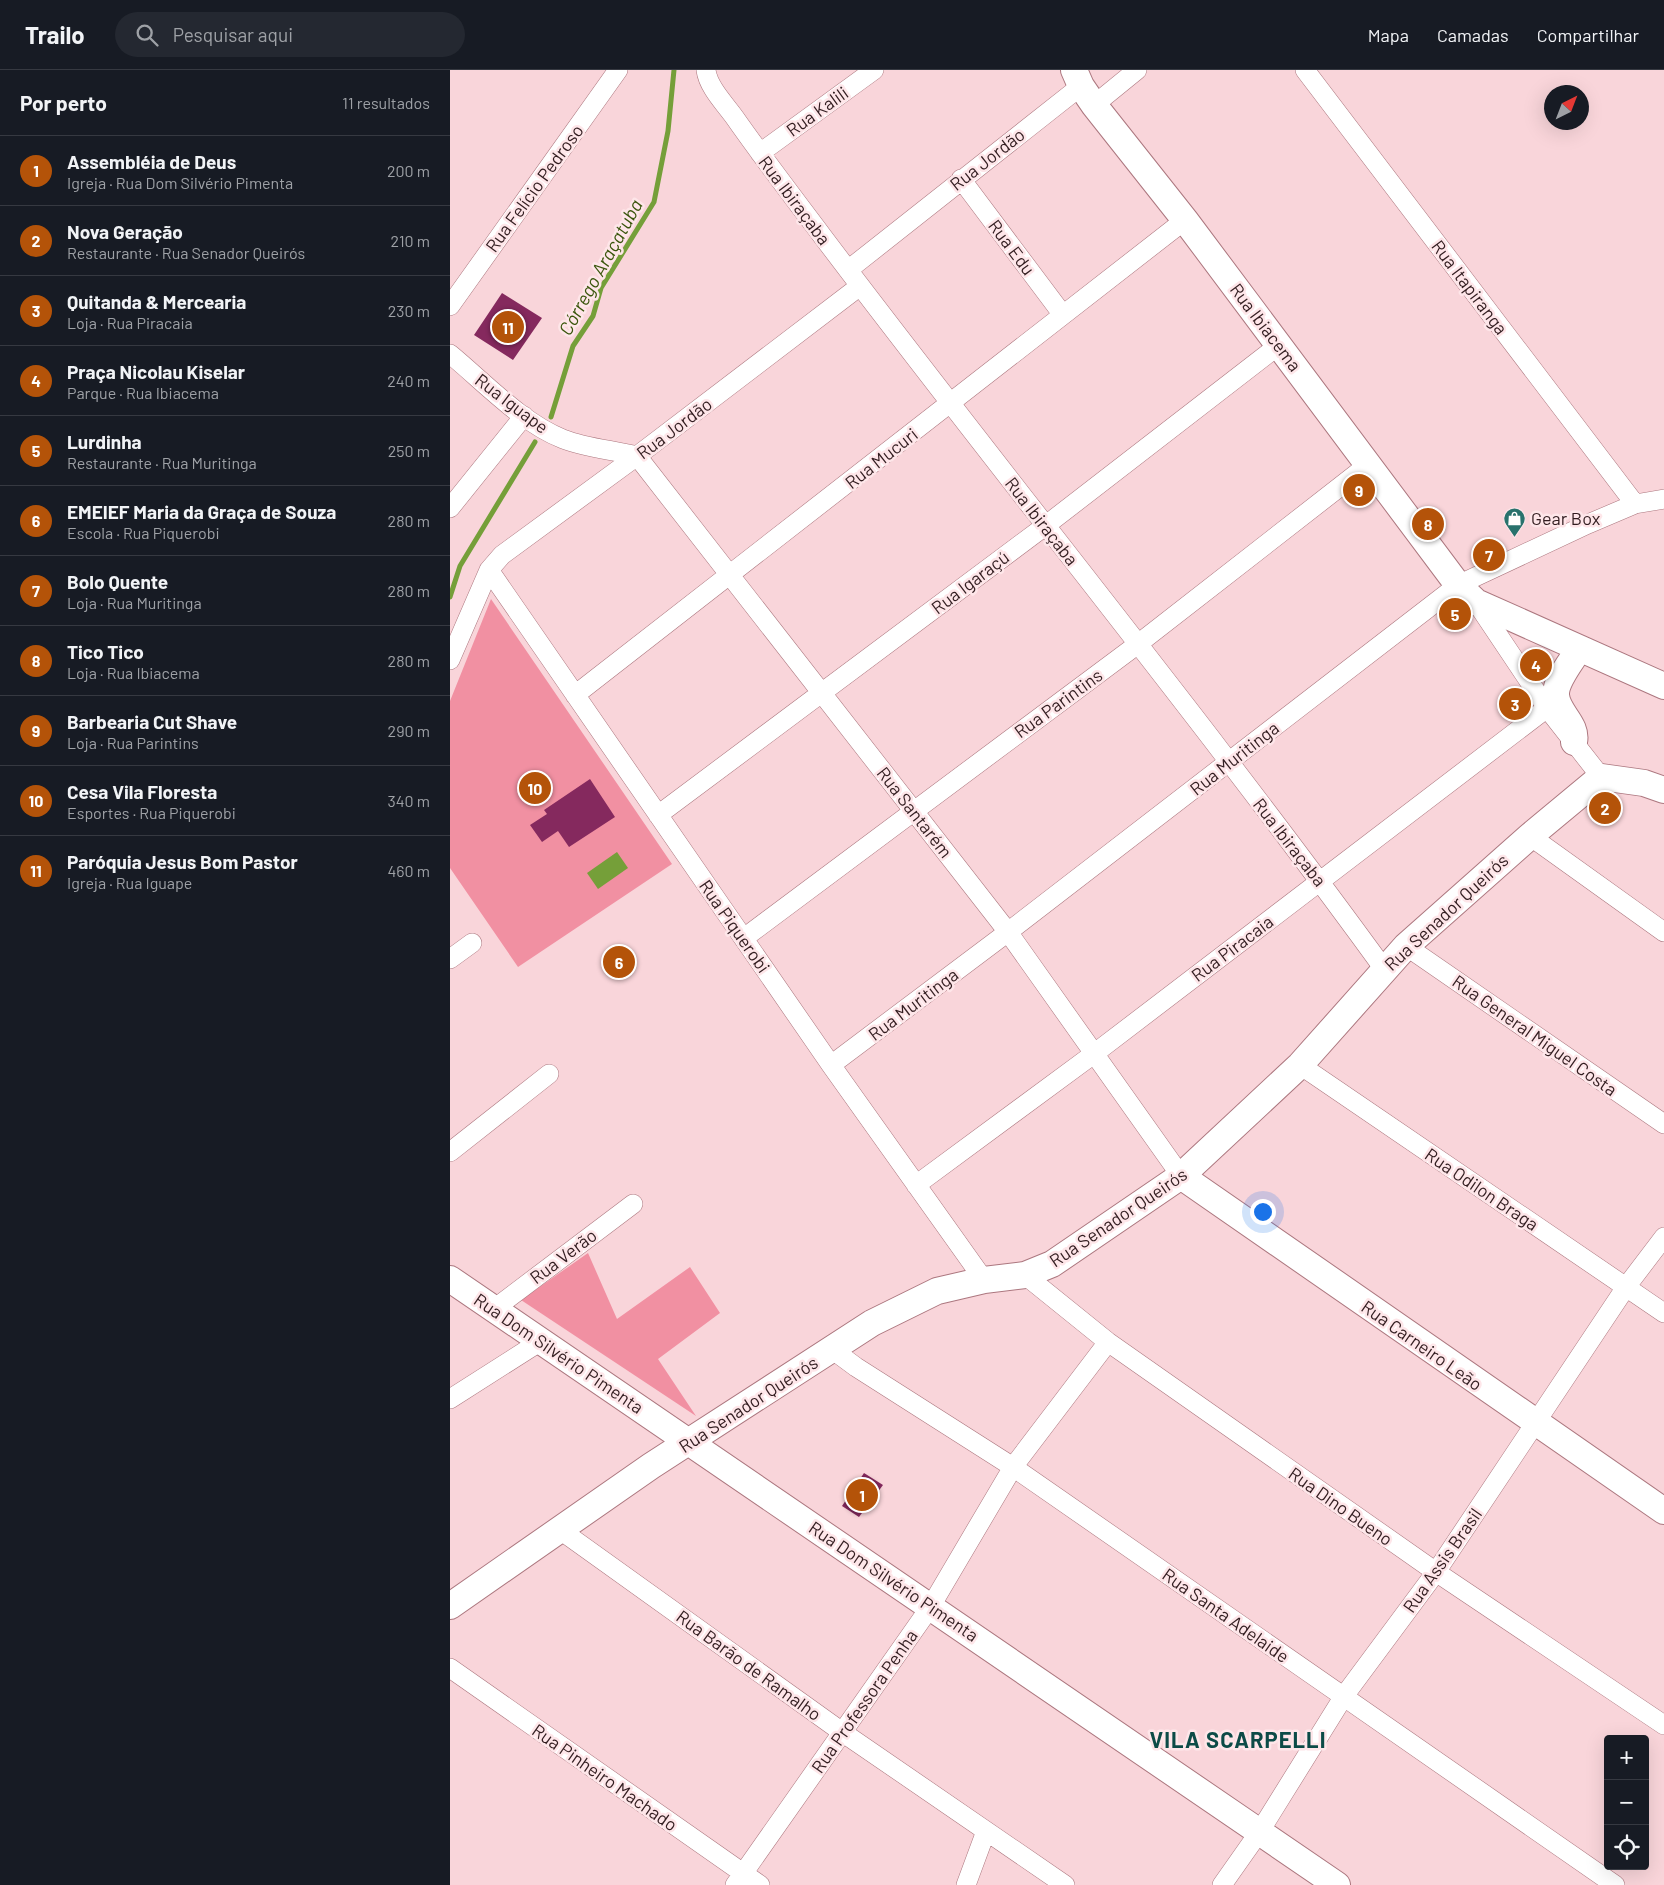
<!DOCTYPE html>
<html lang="pt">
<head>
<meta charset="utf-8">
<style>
	:root { --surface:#171b24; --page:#242831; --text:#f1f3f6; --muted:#9ea1a6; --line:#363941; --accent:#b45309 }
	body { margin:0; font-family:Barlow,sans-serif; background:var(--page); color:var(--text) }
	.controls { position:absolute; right:15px; bottom:15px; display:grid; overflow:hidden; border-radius:5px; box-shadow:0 5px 20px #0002 }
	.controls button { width:45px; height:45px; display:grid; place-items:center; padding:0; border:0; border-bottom:1px solid var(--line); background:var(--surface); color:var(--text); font:25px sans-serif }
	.compass { position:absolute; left:1094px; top:15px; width:45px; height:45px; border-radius:50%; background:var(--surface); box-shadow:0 5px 20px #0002; rotate:42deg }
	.you { position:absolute; left:812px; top:1141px; width:18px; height:18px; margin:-12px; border:4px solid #fff; border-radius:50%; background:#1a73e8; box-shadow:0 0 0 8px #1a73e833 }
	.badge { display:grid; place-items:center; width:32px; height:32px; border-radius:50%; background:var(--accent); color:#fff; font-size:16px; font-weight:700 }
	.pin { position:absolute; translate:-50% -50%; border:2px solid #fff; box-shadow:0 1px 5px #0006 }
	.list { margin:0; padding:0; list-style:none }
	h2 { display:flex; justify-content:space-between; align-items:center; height:65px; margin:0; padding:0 20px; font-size:21px }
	h2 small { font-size:16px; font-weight:400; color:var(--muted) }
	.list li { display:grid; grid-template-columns:32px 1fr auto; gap:15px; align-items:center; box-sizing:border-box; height:70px; padding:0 20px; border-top:1px solid var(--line) }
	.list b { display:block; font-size:19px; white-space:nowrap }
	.list p { margin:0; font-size:16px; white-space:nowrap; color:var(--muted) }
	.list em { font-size:16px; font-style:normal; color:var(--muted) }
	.icon { flex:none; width:28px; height:28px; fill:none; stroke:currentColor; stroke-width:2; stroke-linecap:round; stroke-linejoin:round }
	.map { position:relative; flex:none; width:1214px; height:1815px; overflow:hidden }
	header { display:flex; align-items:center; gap:30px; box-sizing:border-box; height:70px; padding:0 25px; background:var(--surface); border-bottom:1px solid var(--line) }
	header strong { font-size:24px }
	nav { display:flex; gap:28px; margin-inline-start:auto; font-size:18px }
	.search { width:350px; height:45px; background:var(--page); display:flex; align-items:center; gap:12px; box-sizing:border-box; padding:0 18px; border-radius:28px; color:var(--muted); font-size:19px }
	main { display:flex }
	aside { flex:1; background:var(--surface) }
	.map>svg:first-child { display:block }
	.green { fill:#f190a2 }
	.water { fill:#759f39 }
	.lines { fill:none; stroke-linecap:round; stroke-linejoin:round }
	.stream { stroke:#759f39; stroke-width:5 }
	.building { fill:#85295e }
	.street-casing { stroke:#ac777f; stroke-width:20 }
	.secondary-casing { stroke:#ac777f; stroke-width:28 }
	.street { stroke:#fff; stroke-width:19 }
	.secondary { stroke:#fff; stroke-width:26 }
	.labels { text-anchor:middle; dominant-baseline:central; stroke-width:5; stroke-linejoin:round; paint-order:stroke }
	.street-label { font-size:18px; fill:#321d20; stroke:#fee6e9 }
	.poi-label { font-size:18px; fill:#321d20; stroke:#fee6e9; text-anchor:start }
	.water-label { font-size:19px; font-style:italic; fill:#3a550c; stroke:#fee6e9 }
	.district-label { font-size:22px; font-weight:bold; letter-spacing:1px; fill:#0c4b47; stroke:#fee6e9 }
</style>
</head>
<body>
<header>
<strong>Trailo</strong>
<div class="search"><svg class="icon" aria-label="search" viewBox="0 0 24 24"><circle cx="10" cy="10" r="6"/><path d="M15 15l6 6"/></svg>Pesquisar aqui</div>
<nav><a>Mapa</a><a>Camadas</a><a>Compartilhar</a></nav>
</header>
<main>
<aside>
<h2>Por perto<small>11 resultados</small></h2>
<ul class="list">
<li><span class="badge">1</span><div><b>Assembléia de Deus</b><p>Igreja · Rua Dom Silvério Pimenta</p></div><em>200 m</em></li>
<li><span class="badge">2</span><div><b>Nova Geração</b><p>Restaurante · Rua Senador Queirós</p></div><em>210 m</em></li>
<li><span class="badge">3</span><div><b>Quitanda &amp; Mercearia</b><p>Loja · Rua Piracaia</p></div><em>230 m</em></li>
<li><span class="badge">4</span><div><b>Praça Nicolau Kiselar</b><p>Parque · Rua Ibiacema</p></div><em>240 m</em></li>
<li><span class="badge">5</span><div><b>Lurdinha</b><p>Restaurante · Rua Muritinga</p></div><em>250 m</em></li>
<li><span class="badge">6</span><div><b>EMEIEF Maria da Graça de Souza</b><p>Escola · Rua Piquerobi</p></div><em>280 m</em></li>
<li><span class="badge">7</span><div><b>Bolo Quente</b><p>Loja · Rua Muritinga</p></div><em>280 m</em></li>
<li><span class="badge">8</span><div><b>Tico Tico</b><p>Loja · Rua Ibiacema</p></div><em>280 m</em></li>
<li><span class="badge">9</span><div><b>Barbearia Cut Shave</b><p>Loja · Rua Parintins</p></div><em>290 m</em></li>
<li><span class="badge">10</span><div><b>Cesa Vila Floresta</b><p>Esportes · Rua Piquerobi</p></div><em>340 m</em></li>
<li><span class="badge">11</span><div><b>Paróquia Jesus Bom Pastor</b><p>Igreja · Rua Iguape</p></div><em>460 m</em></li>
</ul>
</aside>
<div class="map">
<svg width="1214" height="1815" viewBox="0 0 1214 1815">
	<rect width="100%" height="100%" fill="#f9d5da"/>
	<!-- green -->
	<path class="green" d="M 41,529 L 222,794 L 68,897 L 0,798 L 0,631 Z
		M 1078,580 L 1096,583 L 1099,592 L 1095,606 L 1088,609 L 1072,588 Z
		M 138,1183 L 167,1249 L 240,1197 L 270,1243 L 208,1289 L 246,1346 L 71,1230 Z"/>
	<!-- water -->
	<path class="water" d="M 167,782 L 178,798 L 148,819 L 137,803 Z"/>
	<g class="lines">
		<!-- stream -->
		<path class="stream" d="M 101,347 L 123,276 L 143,246 L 151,218 L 204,132 L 218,61 L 224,0
			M 0,527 L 10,496 L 85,372"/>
	</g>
	<!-- building -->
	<path class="building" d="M 52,223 L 92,248 L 63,290 L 24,265 Z
		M 140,709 L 165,747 L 119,777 L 108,761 L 92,772 L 80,755 L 97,744 L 94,740 Z
		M 414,1403 L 433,1415 L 409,1447 L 392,1436 Z"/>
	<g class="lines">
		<defs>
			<path id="street" d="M 256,0 C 258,17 275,34 285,48 C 313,88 343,127 373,167 C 558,412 753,650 934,899
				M 855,0 L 1185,434
				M 644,35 L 687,0
				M 310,83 L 424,0
				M 511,109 L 613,245
				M 398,200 L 631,16
				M 0,236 L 168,0
				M 0,284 C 34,312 72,353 113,369 C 136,378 163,380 187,386 L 558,862 L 731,1106
				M 0,438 L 74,346
				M 39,500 L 381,995 L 534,1210
				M 1026,532 L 1097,638 L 1151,707
				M 0,590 L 39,500 L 52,485 L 187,386 L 410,216
				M 125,625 L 735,150
				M 208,745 L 595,456 L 829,275
				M 1080,766 L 1214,862
				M 294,868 L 688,574 L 919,394
				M 956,876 L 1214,1054
				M 0,889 L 22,873
				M 381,995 L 558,862 L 1008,515 L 1138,454 L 1185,434 L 1214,429
				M 850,995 L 1214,1243
				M 0,1082 L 99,1004
				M 466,1115 L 645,983 L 1097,638
				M 575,1205 L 658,1272 L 986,1502 L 1214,1655
				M 44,1239 L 183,1134
				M 383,1280 L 406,1297 L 563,1397 L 1165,1815
				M 0,1329 L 91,1271
				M 109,1459 L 392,1662 L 615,1815
				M 0,1598 L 310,1815
				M 285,1815 L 481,1536 L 563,1397 L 658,1272
				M 516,1815 L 536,1761
				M 772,1815 L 810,1761 L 894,1626 L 986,1502 L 1176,1217 L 1214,1167"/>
			<path id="secondary" d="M 624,0 L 631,16 L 644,35 L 735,150 L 1008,515 L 1026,532 L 1214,616
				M 1124,672 C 1128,654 1107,643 1106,625 C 1105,611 1122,591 1129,579
				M 731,1106 L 1214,1441
				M 0,1209 L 887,1815
				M 0,1536 L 201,1396 L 422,1253 L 487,1221 L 534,1210 L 575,1205 L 602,1194 L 731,1106 L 850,995 L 956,876 L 1080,766 L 1151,707 L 1194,713 L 1214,720"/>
		</defs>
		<!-- street casing -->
		<use href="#street" class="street-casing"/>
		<!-- secondary casing -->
		<use href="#secondary" class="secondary-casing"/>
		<!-- street -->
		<use href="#street" class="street"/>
		<!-- secondary -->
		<use href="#secondary" class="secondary"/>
	</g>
	<!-- icons -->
	<defs>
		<symbol id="shop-pin" viewBox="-11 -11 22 30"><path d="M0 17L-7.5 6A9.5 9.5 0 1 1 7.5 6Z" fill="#29726d" stroke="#fee6e9"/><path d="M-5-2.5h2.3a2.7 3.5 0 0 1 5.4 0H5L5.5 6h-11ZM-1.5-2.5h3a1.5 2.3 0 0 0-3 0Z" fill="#fff"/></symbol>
	</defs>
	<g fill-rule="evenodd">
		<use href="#shop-pin" x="1052" y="436" width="25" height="34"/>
	</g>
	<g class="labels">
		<!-- street labels -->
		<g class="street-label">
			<text transform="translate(367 41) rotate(-36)">Rua Kalili</text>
			<text transform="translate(537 89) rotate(-38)">Rua Jordão</text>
			<text transform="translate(84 118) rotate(-54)">Rua Felício Pedroso</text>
			<text transform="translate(345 130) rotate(53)">Rua Ibiraçaba</text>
			<text transform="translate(562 177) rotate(53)">Rua Edu</text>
			<text transform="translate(1020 217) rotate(53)">Rua Itapiranga</text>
			<text transform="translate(816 257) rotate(53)">Rua Ibiacema</text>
			<text transform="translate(62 333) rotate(37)">Rua Iguape</text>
			<text transform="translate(224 358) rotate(-37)">Rua Jordão</text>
			<text transform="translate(431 388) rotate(-38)">Rua Mucuri</text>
			<text transform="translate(592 451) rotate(52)">Rua Ibiraçaba</text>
			<text transform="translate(520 512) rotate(-37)">Rua Igaraçú</text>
			<text transform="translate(608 633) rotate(-36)">Rua Parintins</text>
			<text transform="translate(784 688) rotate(-38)">Rua Muritinga</text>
			<text transform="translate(465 742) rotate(52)">Rua Santarém</text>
			<text transform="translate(840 772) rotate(52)">Rua Ibiraçaba</text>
			<text transform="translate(996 842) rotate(-43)">Rua Senador Queirós</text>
			<text transform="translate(285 856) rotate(55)">Rua Piquerobi</text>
			<text transform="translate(782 878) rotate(-37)">Rua Piracaia</text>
			<text transform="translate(463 934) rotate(-37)">Rua Muritinga</text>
			<text transform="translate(1085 965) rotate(35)">Rua General Miguel Costa</text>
			<text transform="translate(1032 1119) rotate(34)">Rua Odilon Braga</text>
			<text transform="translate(668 1147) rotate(-34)">Rua Senador Queirós</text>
			<text transform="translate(113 1186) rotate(-37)">Rua Verão</text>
			<text transform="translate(972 1275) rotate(35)">Rua Carneiro Leão</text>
			<text transform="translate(109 1283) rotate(34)">Rua Dom Silvério Pimenta</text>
			<text transform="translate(298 1334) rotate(-33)">Rua Senador Queirós</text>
			<text transform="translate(891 1436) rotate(35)">Rua Dino Bueno</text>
			<text transform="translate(992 1490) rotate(-55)">Rua Assis Brasil</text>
			<text transform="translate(444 1511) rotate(34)">Rua Dom Silvério Pimenta</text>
			<text transform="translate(776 1545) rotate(35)">Rua Santa Adelaide</text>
			<text transform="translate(299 1595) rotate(36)">Rua Barão de Ramalho</text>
			<text transform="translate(414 1631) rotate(-55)">Rua Professora Penha</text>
			<text transform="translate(155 1707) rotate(35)">Rua Pinheiro Machado</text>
		</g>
		<!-- poi labels -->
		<g class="poi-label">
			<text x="1081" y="448">Gear Box</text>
		</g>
		<!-- water labels -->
		<g class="water-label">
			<text transform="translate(150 197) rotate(-61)">Córrego Araçatuba</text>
		</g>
		<!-- district labels -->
		<g class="district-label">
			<text x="788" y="1669">VILA SCARPELLI</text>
		</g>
	</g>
</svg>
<div class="controls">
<button>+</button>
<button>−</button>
<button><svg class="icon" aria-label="locate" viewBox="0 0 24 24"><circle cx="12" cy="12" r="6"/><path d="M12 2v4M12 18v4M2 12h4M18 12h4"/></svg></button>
</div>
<svg class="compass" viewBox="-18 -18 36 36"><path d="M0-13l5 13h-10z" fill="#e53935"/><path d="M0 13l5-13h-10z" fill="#9ea1a6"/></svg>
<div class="you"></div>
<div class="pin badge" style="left:412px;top:1425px">1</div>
<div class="pin badge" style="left:1155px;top:738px">2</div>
<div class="pin badge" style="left:1065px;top:634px">3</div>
<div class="pin badge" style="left:1086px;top:595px">4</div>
<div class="pin badge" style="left:1005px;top:544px">5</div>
<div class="pin badge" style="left:169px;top:892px">6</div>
<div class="pin badge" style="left:1039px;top:485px">7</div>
<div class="pin badge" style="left:978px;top:454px">8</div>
<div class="pin badge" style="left:909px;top:420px">9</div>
<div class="pin badge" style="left:85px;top:718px">10</div>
<div class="pin badge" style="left:58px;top:257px">11</div>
</div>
</main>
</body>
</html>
